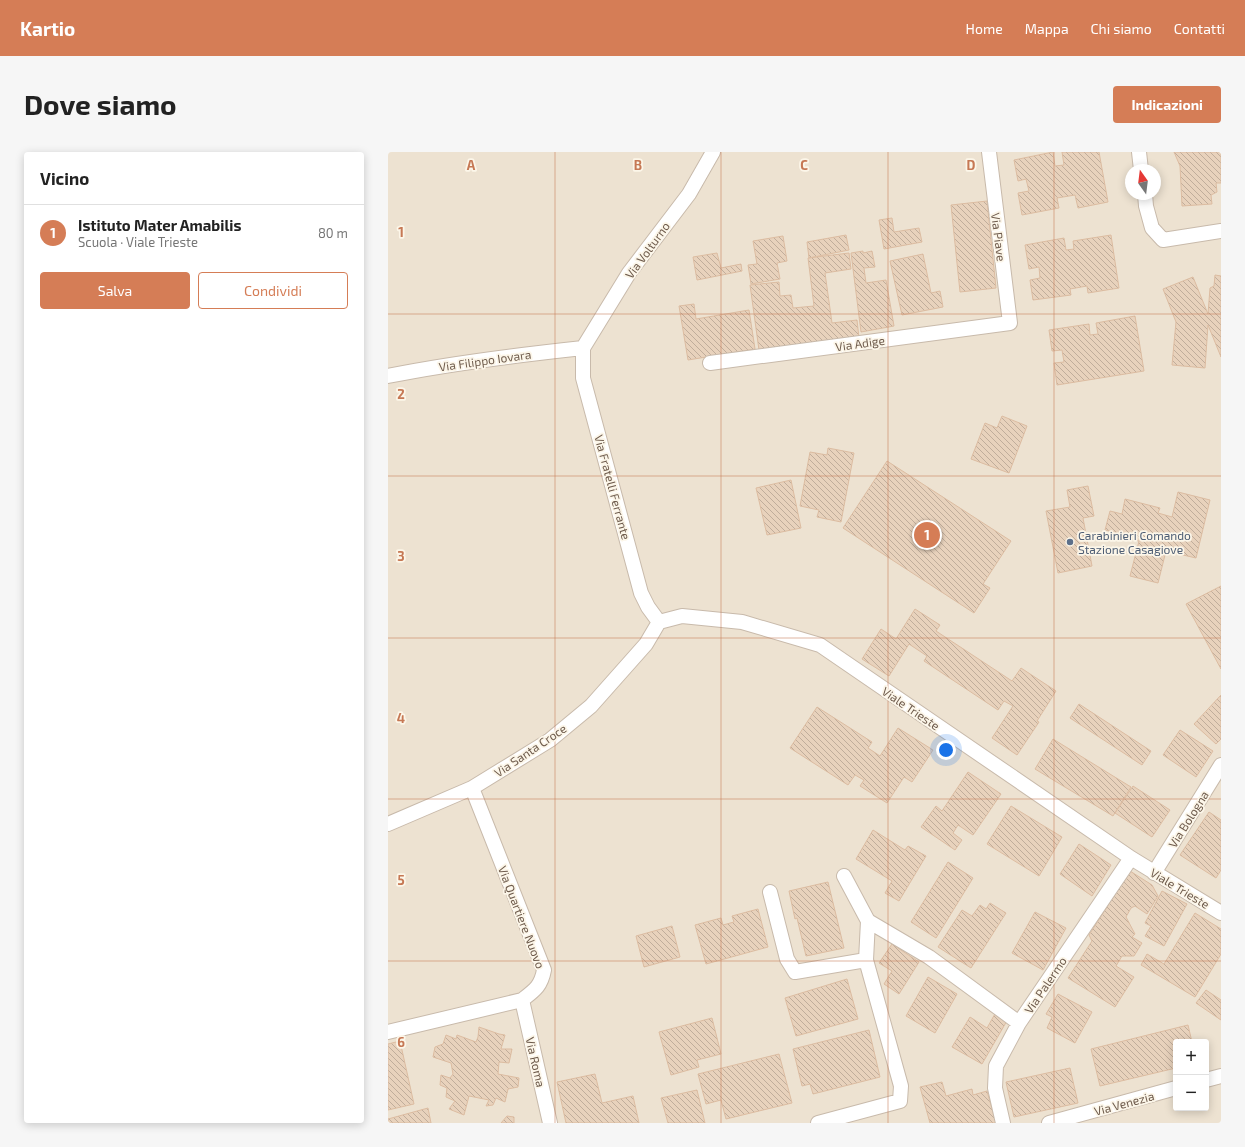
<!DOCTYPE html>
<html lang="it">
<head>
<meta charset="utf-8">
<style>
	:root { --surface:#fff; --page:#f6f6f6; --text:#222; --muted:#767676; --line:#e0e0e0; --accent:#d57d56 }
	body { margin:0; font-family:"Exo 2",sans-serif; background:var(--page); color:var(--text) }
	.controls { position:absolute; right:12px; bottom:12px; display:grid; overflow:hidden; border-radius:4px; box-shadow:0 2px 10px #0003 }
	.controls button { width:36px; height:36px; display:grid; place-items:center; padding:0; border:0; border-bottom:1px solid var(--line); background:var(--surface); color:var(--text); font:20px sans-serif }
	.compass { position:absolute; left:737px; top:12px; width:36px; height:36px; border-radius:50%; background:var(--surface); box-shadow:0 2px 10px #0003; rotate:346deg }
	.you { position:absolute; left:558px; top:598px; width:14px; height:14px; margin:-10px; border:3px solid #fff; border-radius:50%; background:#1a73e8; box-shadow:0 0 0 6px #1a73e833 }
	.badge { display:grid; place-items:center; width:26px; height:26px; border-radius:50%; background:var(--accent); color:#fff; font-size:13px; font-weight:700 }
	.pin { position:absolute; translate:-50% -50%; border:2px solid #fff; box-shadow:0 1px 4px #0006 }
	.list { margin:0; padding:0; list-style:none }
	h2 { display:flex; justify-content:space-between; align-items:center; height:52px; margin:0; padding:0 16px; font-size:17px }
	h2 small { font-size:13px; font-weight:400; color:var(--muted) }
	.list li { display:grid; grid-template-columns:26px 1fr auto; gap:12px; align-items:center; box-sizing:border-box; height:56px; padding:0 16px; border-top:1px solid var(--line) }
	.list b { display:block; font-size:15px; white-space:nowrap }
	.list p { margin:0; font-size:13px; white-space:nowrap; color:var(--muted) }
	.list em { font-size:13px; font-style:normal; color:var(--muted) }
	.actions { display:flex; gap:8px; padding:12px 16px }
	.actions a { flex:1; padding:9px 0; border:1px solid var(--accent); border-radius:4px; text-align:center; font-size:14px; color:var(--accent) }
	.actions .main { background:var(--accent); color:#fff }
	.map { position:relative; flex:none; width:833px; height:971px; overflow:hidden; border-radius:4px }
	header { display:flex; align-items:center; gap:24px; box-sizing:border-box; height:56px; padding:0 20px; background:var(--accent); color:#fff }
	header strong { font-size:19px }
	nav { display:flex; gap:22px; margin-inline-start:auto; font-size:14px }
	.intro { display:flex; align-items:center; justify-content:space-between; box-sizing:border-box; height:96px; padding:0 24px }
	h1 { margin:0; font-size:28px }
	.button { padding:10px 18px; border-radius:4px; background:var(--accent); color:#fff; font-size:14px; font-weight:700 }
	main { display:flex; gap:24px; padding:0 24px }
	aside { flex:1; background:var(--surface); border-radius:4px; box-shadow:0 2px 10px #0003 }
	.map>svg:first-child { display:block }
	.residential { fill:#ede2d1; fill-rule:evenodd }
	.building { fill:url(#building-back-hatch); stroke:#dcbca1 }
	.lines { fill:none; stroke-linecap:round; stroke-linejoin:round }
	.minor-casing { stroke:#c8baab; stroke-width:16 }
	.minor { stroke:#fff; stroke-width:14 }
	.grid { fill:none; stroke:#c67854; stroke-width:1; stroke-opacity:0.55 }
	.service-dot { fill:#5c6f8a; stroke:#fcf6e9; stroke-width:1.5 }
	.labels { text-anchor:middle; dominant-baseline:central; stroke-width:3.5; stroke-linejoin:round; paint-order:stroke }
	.street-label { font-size:12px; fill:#6e5b4c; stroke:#fcf6e9 }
	.service-label { font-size:12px; fill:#4e5e75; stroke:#fcf6e9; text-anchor:start }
	.grid-label { font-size:13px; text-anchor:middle; font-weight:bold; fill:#c67854; stroke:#fcf6e9; stroke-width:3.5; stroke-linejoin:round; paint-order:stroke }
</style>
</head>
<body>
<header>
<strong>Kartio</strong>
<nav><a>Home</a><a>Mappa</a><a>Chi siamo</a><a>Contatti</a></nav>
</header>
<div class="intro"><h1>Dove siamo</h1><a class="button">Indicazioni</a></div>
<main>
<aside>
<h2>Vicino<small></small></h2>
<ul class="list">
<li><span class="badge">1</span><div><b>Istituto Mater Amabilis</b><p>Scuola · Viale Trieste</p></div><em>80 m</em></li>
</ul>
<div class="actions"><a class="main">Salva</a><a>Condividi</a></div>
</aside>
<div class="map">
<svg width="833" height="971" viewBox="0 0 833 971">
	<defs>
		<pattern id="building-back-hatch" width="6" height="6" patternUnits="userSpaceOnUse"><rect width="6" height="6" fill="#e8d2bc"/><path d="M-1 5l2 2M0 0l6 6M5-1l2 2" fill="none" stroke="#c0ad9b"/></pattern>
	</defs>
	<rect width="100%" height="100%" fill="#f9f2e3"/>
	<!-- residential -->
	<path class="residential" d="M 0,0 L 833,0 L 833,971 L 0,971 ZM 743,18 L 767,18 L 767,42 L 743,42 ZM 788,890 L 818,890 L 818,956 L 788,956 Z"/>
	<!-- building -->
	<path class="building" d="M 665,0 L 667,14 L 676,13 L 674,0 L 711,0 L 720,50 L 690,56 L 687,43 L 669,46 L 671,56 L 634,63 L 630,41 L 641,39 L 638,27 L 630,29 L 626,8 Z
		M 786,0 L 833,0 L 833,31 L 828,31 L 829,40 L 823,43 L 824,52 L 794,54 L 792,14 Z
		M 599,49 L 608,136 L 572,140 L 563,53 Z
		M 504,66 L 506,80 L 531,76 L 534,90 L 496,97 L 491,68 Z
		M 458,83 L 461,98 L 421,106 L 419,90 Z
		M 723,83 L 731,136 L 700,141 L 699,134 L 682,137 L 683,143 L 645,148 L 642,128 L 652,126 L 651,115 L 641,117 L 637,93 L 676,86 L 678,98 L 686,97 L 685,89 Z
		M 395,84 L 399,109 L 389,111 L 392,127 L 363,132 L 360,113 L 369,112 L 365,89 Z
		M 475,99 L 475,101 L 484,99 L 487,115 L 476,116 L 478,131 L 498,128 L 506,174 L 473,180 L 463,101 Z
		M 329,101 L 333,116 L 353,112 L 354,119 L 309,128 L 305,105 Z
		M 461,101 L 463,117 L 437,121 L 444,171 L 469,168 L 471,186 L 371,198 L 362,133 L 391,130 L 392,144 L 403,143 L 405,156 L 426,154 L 420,106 Z
		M 535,102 L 543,141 L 552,139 L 555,155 L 514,163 L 502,109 Z
		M 827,123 L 833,124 L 833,205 L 820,173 L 817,216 L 784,213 L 788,170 L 775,137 L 805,125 L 820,162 L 822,136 L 826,134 Z
		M 306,152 L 308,167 L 361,158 L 367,197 L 300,208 L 291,154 Z
		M 747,164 L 756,219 L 669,233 L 666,211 L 676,210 L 674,198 L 664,199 L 661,178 L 701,172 L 702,183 L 710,182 L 708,171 Z
		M 614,264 L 639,274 L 621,321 L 583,307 L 597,271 L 609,276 Z
		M 440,296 L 466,301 L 453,370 L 429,365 L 431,358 L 412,354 L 422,300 L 439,303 Z
		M 499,309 L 623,389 L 595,432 L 602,436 L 586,461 L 455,376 Z
		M 403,328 L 413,376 L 379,383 L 368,336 Z
		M 700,334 L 706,364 L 695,366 L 704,414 L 670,421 L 658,359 L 682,355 L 679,338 Z
		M 790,340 L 822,348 L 808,406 L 778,399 L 770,431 L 742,424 L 751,389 L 731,385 L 731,381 L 717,378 L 722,359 L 734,362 L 737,347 L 772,356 L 770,361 L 784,365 Z
		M 833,434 L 833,517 L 798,452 Z
		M 527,457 L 552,473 L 548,479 L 624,529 L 633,516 L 668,539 L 649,569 L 651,570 L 629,603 L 604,586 L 625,554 L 616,549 L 610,558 L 536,509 L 539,504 L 521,492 L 501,524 L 474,507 L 493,477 L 508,487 Z
		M 833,543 L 833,587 L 828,592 L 806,572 Z
		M 691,552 L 763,599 L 754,613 L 682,566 Z
		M 429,555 L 484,590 L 480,596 L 492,604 L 510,576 L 545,598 L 524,630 L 516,625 L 499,651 L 472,634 L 476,628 L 467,623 L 460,633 L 402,596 Z
		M 792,578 L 825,599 L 808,625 L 775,603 Z
		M 665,587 L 743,635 L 725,664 L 647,617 Z
		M 580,620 L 613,642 L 585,683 L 570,673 L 565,681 L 574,688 L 567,698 L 533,675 L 548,654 L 554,659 Z
		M 745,634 L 782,658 L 764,685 L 727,661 Z
		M 623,654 L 674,685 L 651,724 L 599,692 Z
		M 821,660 L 833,668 L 833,718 L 828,726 L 792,703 Z
		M 485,678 L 517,698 L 520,694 L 538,704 L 511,749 L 497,741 L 504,729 L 468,707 Z
		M 691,692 L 723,713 L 704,744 L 672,722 Z
		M 560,710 L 585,726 L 548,786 L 523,770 Z
		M 742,719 L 764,733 L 770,744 L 759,762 L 747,754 L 743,756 L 738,765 L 747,782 L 744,785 L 754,791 L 746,804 L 734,804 L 728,814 L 746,825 L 727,855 L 680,826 L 704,789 L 701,783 Z
		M 440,730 L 456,796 L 418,804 L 409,766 L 407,767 L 401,739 Z
		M 774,739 L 799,752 L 776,794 L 757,784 L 763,774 L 757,771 Z
		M 602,751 L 618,761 L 583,816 L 550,795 L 574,758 L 584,764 L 592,753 L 598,757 Z
		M 370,757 L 380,795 L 318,812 L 307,773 L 333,766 L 335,773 L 346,770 L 344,764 Z
		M 647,760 L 678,776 L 655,818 L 624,801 Z
		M 807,761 L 833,777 L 833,802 L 807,845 L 753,813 L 759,802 L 776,812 Z
		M 284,774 L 292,805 L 256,815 L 248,784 Z
		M 504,792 L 531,810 L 511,842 L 496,832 L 504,819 L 491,811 Z
		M 540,825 L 569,842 L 547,881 L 518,864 Z
		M 459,827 L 470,867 L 408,884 L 397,846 Z
		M 818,838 L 833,848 L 833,868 L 808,851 Z
		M 670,842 L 704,860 L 687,891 L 659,876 L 664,865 L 658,862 Z
		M 608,860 L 620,867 L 594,912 L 564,895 L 582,865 L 599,876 Z
		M 324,866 L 333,902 L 309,908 L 311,915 L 283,923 L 271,880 Z
		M 800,873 L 804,890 L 788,890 L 788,916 L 712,934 L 703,897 Z
		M 91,875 L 111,882 L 117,883 L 113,897 L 124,897 L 121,911 L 111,910 L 110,922 L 131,926 L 130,935 L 120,937 L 117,950 L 108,946 L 105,953 L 98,954 L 101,948 L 81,944 L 76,963 L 61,957 L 67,949 L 58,945 L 59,936 L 52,933 L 53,923 L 62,926 L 65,922 L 63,911 L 45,905 L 47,895 L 55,892 L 58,883 L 68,887 L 69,883 L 88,890 L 90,885 Z
		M 481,878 L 492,925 L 425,942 L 422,932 L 414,934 L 405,897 Z
		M 12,889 L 26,952 L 0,958 L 0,892 Z
		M 391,902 L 404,951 L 338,967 L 333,948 L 318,952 L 310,922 Z
		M 682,916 L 690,951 L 626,965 L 618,930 Z
		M 207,922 L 214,951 L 245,944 L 251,971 L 178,971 L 169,930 Z
		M 554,930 L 558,944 L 584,937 L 585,943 L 599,939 L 608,971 L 542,971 L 532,935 Z
		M 309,938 L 317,971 L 280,971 L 273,946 Z
		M 40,956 L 43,971 L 0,971 L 0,967 Z
		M 119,964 L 126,965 L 126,971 L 113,971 Z"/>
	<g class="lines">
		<defs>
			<path id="minor" d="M 751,0 L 753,18
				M 757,42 L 758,54 L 764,76 L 775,88 L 833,79
				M 195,196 L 195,226 L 253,441 L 260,455 L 271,470
				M 195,196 L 241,121 L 301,42 L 325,0
				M 322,211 L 622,171 L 601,0
				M 0,224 C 64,211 130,203 195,196
				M 271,470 L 294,464 L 354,470 L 432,493 L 743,706 L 833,761
				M 0,672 L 84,636 L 162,588 L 203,554 L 258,492 L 271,470
				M 766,721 L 833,613
				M 382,740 L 399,807 L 407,820 L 478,808
				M 480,769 L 541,805 L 631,871
				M 134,848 L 162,971
				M 0,880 L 134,848 C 147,838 153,834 156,818 L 84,636
				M 818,928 L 833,924
				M 430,971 L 512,949 L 513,934 L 478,808 L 480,769 L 456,724
				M 615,971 L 607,936 L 608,914 L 631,871 L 743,706
				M 661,971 L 788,936"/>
		</defs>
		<!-- minor casing -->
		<use href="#minor" class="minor-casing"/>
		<!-- minor -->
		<use href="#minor" class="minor"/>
	</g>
	<!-- grid -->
	<path class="grid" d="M 167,0 L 167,971M 333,0 L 333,971M 500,0 L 500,971M 666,0 L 666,971M 0,162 L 833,162M 0,324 L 833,324M 0,486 L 833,486M 0,647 L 833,647M 0,809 L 833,809"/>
	<!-- markers -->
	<circle class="service-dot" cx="682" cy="390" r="4"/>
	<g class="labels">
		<!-- street labels -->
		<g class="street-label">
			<text transform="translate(611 85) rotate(83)">Via Piave</text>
			<text transform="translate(259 98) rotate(-54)">Via Volturno</text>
			<text transform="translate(472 191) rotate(-8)">Via Adige</text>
			<text transform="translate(97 208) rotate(-8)">Via Filippo Iovara</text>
			<text transform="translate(225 335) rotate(75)">Via Fratelli Ferrante</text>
			<text transform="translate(523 556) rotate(34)">Viale Trieste</text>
			<text transform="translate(142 598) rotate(-34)">Via Santa Croce</text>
			<text transform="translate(800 667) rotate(-58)">Via Bologna</text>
			<text transform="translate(792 736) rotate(31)">Viale Trieste</text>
			<text transform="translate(134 765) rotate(69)">Via Quartiere Nuovo</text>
			<text transform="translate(657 833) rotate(-56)">Via Palermo</text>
			<text transform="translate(148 910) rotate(77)">Via Roma</text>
			<text transform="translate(736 951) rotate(-15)">Via Venezia</text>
		</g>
		<!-- service labels -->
		<g class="service-label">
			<text x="690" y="383">Carabinieri Comando<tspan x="690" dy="14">Stazione Casagiove</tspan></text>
		</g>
	</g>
	<g class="grid-label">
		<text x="83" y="18">A</text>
		<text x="250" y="18">B</text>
		<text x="416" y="18">C</text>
		<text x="583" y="18">D</text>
		<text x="13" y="85">1</text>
		<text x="13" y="247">2</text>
		<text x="13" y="409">3</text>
		<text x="13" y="571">4</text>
		<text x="13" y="733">5</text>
		<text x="13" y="895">6</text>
	</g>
</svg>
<div class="controls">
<button>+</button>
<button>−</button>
</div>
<svg class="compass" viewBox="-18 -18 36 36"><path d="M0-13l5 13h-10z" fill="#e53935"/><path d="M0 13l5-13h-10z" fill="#767676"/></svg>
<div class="you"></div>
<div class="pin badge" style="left:539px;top:383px">1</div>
</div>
</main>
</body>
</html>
